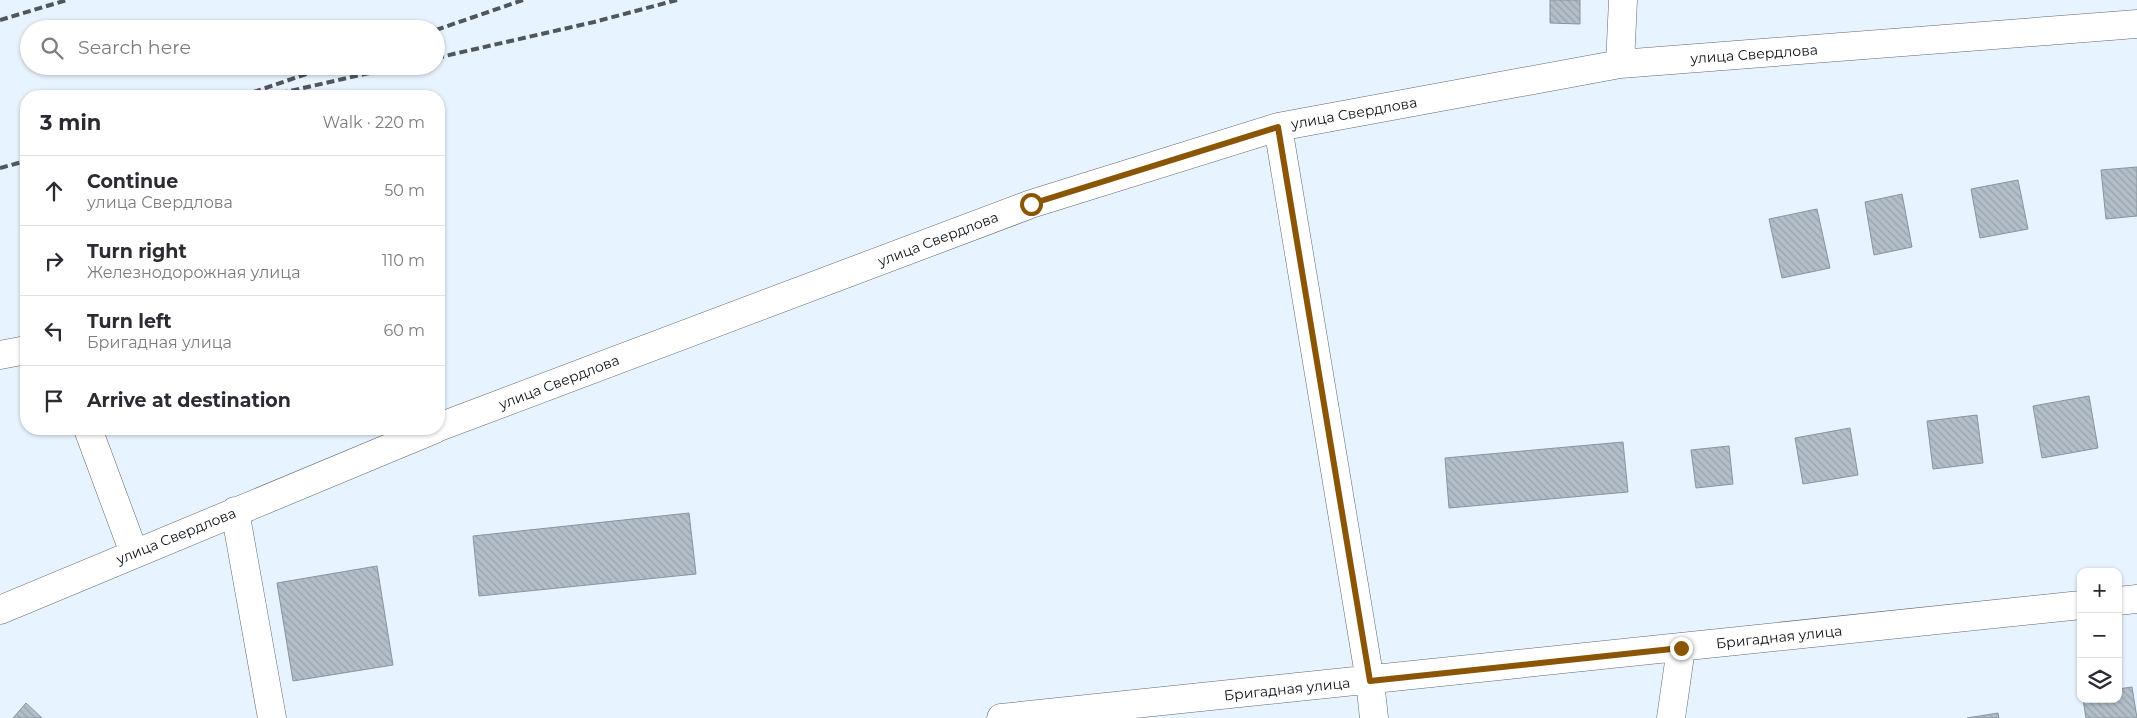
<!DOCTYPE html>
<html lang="en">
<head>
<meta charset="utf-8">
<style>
	:root { --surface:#fff; --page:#f7f7f7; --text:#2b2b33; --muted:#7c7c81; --line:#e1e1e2 }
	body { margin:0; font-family:Montserrat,sans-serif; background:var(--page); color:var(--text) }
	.controls { position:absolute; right:15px; bottom:15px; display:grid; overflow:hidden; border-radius:10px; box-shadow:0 1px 4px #0004 }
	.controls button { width:45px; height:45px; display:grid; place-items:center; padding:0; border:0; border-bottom:1px solid var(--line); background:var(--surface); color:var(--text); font:25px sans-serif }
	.stop { position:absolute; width:15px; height:15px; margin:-11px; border:4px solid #8b5506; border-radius:50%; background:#fff }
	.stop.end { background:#8b5506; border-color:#fff; box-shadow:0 1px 5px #0008 }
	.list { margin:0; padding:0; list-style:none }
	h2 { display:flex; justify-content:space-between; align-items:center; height:65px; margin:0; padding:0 20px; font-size:21px }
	h2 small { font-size:16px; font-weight:400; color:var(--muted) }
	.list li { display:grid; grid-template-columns:32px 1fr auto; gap:15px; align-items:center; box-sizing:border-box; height:70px; padding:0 20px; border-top:1px solid var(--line) }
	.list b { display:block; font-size:19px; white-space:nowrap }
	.list p { margin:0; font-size:16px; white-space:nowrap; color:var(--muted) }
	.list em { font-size:16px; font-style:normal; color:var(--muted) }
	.icon { flex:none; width:28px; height:28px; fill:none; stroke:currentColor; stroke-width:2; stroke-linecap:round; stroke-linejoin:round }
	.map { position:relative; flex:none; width:2137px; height:718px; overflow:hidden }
	.search { position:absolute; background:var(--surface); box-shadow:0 1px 4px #0004; left:20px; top:20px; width:425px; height:55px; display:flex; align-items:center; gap:12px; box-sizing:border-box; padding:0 18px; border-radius:28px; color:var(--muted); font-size:19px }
	.panel { position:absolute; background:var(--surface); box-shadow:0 1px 4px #0004; left:20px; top:90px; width:425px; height:345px; border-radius:20px }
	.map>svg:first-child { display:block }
	.building { fill:url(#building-back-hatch); stroke:#89949e }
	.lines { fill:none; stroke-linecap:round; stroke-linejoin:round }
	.minor-casing { stroke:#5f6972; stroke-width:29 }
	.minor { stroke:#fff; stroke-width:28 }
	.rail { stroke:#50565d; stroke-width:4; stroke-dasharray:8 4; stroke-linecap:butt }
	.route { stroke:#8b5506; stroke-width:6 }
	.labels { text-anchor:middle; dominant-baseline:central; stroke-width:4; stroke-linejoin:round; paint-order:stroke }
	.street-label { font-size:14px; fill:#0c1014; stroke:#fefefe }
</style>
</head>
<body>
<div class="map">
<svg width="2137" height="718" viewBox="0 0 2137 718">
	<defs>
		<pattern id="building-back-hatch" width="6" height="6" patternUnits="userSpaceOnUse" patternTransform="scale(1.25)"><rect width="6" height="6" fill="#b3bec9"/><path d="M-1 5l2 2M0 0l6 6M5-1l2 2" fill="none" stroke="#99a2ac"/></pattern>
	</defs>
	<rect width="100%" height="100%" fill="#e7f3fe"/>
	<!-- building -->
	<path class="building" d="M 1550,0 L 1580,0 L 1580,24 L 1550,23 Z
		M 2137,167 L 2137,216 L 2106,219 L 2101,170 Z
		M 2018,180 L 2028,229 L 1980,238 L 1971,189 Z
		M 1902,194 L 1912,247 L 1874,255 L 1865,202 Z
		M 1817,209 L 1830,268 L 1782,278 L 1769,219 Z
		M 2089,396 L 2098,448 L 2042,458 L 2033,406 Z
		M 1977,415 L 1983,463 L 1933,469 L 1927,421 Z
		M 1850,428 L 1858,475 L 1803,484 L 1795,438 Z
		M 1623,442 L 1628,492 L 1449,508 L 1445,458 Z
		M 1729,446 L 1733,484 L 1696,488 L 1691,450 Z
		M 689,513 L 696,574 L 479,596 L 473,536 Z
		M 377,566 L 393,665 L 293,681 L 277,583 Z
		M 2132,687 L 2137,718 L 2086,718 L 2083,699 L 2118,699 L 2118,689 Z
		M 26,703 L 42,718 L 13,718 Z
		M 1998,713 L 1999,718 L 1967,718 Z"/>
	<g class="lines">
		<defs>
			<path id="minor" d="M 1620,64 L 1623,0
				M 1278,127 L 1370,681 L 1374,718
				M 0,355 L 26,350
				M 439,427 L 1031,204 L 1278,127 L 1620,64 L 2137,24
				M 88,429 L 134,553
				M 235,511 L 272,718
				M 2118,601 L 2137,599
				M 0,610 L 435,429
				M 1001,718 L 2081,605
				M 1671,718 L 1681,648"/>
		</defs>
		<!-- minor casing -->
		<use href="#minor" class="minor-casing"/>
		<!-- minor -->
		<use href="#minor" class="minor"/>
		<!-- rail -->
		<path class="rail" d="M 0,20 L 67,0
			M 436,30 L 523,0
			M 436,58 L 594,22 L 677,0
			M 242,96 L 330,66
			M 268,96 L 400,66
			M 0,168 L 26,161"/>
	</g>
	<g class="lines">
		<!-- route -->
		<path class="route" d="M 1031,204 L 1278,127 L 1370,681 L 1681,648"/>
	</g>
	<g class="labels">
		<!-- street labels -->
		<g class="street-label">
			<text transform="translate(1754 54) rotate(-4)">улица Свердлова</text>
			<text transform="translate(1354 113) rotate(-10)">улица Свердлова</text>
			<text transform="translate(938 239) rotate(-21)">улица Свердлова</text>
			<text transform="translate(559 382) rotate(-21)">улица Свердлова</text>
			<text transform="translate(176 536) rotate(-22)">улица Свердлова</text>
			<text transform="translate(1779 637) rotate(-6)">Бригадная улица</text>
			<text transform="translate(1287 689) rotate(-6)">Бригадная улица</text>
		</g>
	</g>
</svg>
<div class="controls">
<button>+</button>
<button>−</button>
<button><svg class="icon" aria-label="layers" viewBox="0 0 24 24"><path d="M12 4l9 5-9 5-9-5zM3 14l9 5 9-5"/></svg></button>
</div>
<div class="stop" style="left:1031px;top:204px"></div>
<div class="stop end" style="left:1681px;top:648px"></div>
<div class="search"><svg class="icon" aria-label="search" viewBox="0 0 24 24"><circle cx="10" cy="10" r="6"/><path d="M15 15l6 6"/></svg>Search here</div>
<section class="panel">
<h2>3 min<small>Walk · 220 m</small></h2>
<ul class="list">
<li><svg class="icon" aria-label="ahead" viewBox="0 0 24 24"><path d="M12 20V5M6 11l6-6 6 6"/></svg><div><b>Continue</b><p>улица Свердлова</p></div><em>50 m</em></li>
<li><svg class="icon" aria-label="right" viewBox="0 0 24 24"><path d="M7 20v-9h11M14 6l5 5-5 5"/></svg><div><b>Turn right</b><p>Железнодорожная улица</p></div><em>110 m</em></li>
<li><svg class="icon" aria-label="left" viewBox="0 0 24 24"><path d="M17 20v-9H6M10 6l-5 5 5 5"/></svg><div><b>Turn left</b><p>Бригадная улица</p></div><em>60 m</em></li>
<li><svg class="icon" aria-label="arrive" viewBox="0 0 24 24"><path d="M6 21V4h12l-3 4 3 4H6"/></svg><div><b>Arrive at destination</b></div></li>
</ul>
</section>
</div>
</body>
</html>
